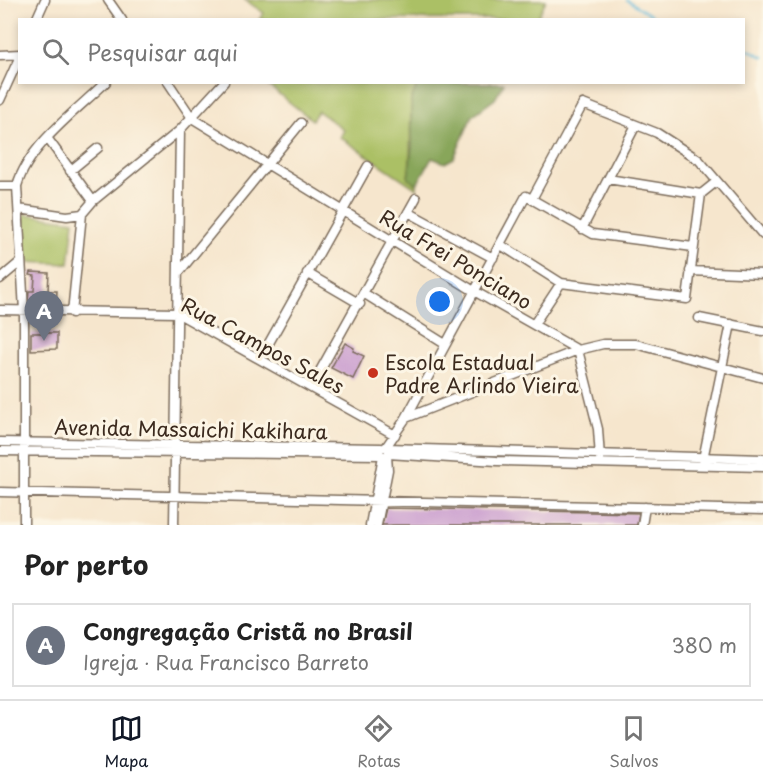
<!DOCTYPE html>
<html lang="pt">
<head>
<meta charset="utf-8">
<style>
	:root { --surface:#fff; --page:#f6f6f6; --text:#222; --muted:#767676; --line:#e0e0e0; --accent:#111827 }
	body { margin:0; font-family:"Playpen Sans",sans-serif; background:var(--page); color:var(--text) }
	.you { position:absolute; left:440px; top:302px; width:21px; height:21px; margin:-15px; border:4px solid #fff; border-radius:50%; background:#1a73e8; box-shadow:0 0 0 9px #1a73e833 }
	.badge { display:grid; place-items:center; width:39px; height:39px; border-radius:50%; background:var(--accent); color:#fff; font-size:20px; font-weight:700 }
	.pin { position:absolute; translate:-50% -50px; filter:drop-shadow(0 2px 3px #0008) }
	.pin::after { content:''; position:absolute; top:32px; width:21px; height:18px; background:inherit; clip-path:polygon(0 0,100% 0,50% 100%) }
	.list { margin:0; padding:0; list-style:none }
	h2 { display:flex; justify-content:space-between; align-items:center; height:78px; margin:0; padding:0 24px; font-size:26px }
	h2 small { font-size:20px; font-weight:400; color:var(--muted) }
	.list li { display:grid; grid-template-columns:39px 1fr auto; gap:18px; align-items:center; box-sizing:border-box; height:84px; margin:0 12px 12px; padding:0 12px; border:2px solid var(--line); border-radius:0px }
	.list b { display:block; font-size:22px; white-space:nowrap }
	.list p { margin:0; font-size:20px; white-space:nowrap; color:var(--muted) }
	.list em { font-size:20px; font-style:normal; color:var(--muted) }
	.icon { flex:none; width:33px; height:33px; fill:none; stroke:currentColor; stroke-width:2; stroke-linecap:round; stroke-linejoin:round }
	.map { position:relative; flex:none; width:763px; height:525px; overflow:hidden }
	.search { position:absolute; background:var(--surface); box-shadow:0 3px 9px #0003; left:18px; right:18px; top:18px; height:66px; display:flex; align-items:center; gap:15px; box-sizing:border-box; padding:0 21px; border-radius:0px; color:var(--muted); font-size:22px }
	.sheet { height:174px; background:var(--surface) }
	nav { display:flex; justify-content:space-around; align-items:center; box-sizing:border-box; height:84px; border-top:2px solid var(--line); background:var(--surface); font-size:16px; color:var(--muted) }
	nav a { display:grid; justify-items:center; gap:3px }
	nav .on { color:var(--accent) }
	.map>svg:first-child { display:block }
	.green { fill:#abc065; stroke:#737542; stroke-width:1.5 }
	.forest { fill:#88a65a; stroke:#62683c; stroke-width:1.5 }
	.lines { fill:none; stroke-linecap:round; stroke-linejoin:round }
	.stream { stroke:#60badd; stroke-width:2 }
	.building { fill:#c99ccf }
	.minor-casing { stroke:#7c6c5b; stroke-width:11 }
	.minor { stroke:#fff; stroke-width:8 }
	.poi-dot { fill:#c8321e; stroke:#fcf5e5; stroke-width:2 }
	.labels { text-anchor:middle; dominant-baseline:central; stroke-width:6; stroke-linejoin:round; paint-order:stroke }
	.street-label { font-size:20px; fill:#3b2a1e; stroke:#fcf5e5 }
	.poi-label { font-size:20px; fill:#3b2a1e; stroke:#fcf5e5; text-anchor:start }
</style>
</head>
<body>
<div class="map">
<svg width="763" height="525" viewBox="0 0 763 525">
	<rect width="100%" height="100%" fill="#fcf5e5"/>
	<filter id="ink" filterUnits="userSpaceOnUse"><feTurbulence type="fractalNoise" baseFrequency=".0167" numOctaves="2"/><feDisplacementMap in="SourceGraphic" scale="12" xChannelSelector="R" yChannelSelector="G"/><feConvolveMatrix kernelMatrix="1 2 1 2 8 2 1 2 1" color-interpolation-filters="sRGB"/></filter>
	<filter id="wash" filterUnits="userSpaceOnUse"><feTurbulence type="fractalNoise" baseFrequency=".008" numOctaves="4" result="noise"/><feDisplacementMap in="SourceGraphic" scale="24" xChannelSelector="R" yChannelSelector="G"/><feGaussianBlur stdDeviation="1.35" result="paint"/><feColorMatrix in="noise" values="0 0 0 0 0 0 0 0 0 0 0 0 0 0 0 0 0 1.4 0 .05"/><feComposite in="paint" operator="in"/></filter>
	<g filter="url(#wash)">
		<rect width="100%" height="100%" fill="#f6e6cd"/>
		<!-- green -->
		<path class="green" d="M 245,0 L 546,0 L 537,19 L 259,20 L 264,13 Z
			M 265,83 L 418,83 C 405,113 414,145 408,178 L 417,184 L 417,189 L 340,137 L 344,130 L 318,111 L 312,120 Z
			M 24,214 L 74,221 L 69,264 L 23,262 Z"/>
		<!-- forest -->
		<path class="forest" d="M 418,83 L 504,83 L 495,99 L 472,116 L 454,158 L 445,163 L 432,158 L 417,184 L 408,178 L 412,146 L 411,100 Z"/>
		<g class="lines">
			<!-- stream -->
			<path class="stream" d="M 627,0 L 659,20
				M 744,47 L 763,57"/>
		</g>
		<g id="blocks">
			<!-- building -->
			<path class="building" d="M 31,272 L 49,273 L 48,291 L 57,291 L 56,302 L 28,301 L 29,291 L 34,291 L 35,276 L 30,275 Z
				M 31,333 L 57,333 L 57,349 L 31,350 Z
				M 345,343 L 354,348 L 353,351 L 364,356 L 353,379 L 331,368 Z
				M 386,508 L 639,513 L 637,525 L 382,525 Z"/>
		</g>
	</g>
	<g filter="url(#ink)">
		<use href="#blocks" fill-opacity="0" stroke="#7c6c5b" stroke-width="1.5"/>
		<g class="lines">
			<defs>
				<path id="minor" d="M 108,0 L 122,20
					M 36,20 L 45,0
					M 0,55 L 20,54
					M 168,82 L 192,118 L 474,291 L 578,350
					M 0,100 L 20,56
					M 48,139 L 93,201
					M 70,171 L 98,148
					M 608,179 L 701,194
					M 0,186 L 17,186
					M 532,199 L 583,104 L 657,133 L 699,160 L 763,235
					M 19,209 L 67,216 L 82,214 L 93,201 L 180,130 L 224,82
					M 408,212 L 493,258
					M 582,229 L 636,125
					M 501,245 L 561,283 L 687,299 L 701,194 L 716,182
					M 180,271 L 301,123
					M 690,271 L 763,274
					M 307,273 L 360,304
					M 0,279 L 19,263
					M 365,294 L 445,344
					M 0,310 L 177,313 L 395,435
					M 72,313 L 82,214
					M 699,318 L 763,331
					M 534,324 L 561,283
					M 578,350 L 598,429 L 600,458
					M 260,359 L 368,166
					M 311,387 L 416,198
					M 406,418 L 578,350 L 603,344 L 636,344 L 763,378
					M 0,442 L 381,448
					M 386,447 L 406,418 L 526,196 L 593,234 L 693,247
					M 387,448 L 763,459
					M 0,451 L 381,455
					M 388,454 L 497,461 L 763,467
					M 703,459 L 731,324
					M 0,492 L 763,510
					M 24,525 L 24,311 L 17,186 C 28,146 76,111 106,82
					M 174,525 L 180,130
					M 370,525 L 383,456
					M 377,525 L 388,470 L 387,456
					M 642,525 L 645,507"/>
			</defs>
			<!-- minor casing -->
			<use href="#minor" class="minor-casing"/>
			<!-- minor -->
			<use href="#minor" class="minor"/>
		</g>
	</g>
	<!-- markers -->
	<circle class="poi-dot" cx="373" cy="373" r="6"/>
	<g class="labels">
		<!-- street labels -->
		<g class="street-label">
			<text transform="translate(456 259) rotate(31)">Rua Frei Ponciano</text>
			<text transform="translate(263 345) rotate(28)">Rua Campos Sales</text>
			<text transform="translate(191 429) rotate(1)">Avenida Massaichi Kakihara</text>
		</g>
		<!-- poi labels -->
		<g class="poi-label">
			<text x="385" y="362">Escola Estadual<tspan x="385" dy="23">Padre Arlindo Vieira</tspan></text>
		</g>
	</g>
</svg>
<div class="you"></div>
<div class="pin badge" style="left:44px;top:341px;background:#6b7280">A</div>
<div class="search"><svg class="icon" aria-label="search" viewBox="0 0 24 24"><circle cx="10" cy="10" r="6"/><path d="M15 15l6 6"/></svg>Pesquisar aqui</div>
</div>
<section class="sheet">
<h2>Por perto<small></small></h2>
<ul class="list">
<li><span class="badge" style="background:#6b7280">A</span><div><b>Congregação Cristã no Brasil</b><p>Igreja · Rua Francisco Barreto</p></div><em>380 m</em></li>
</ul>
</section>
<nav>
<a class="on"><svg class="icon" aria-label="map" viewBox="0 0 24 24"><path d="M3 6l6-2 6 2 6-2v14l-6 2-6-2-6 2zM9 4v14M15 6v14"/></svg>Mapa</a>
<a><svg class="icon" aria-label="directions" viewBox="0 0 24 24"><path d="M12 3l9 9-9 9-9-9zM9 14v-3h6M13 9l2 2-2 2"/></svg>Rotas</a>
<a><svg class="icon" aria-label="saved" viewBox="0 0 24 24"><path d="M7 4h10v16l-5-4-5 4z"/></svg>Salvos</a>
</nav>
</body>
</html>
